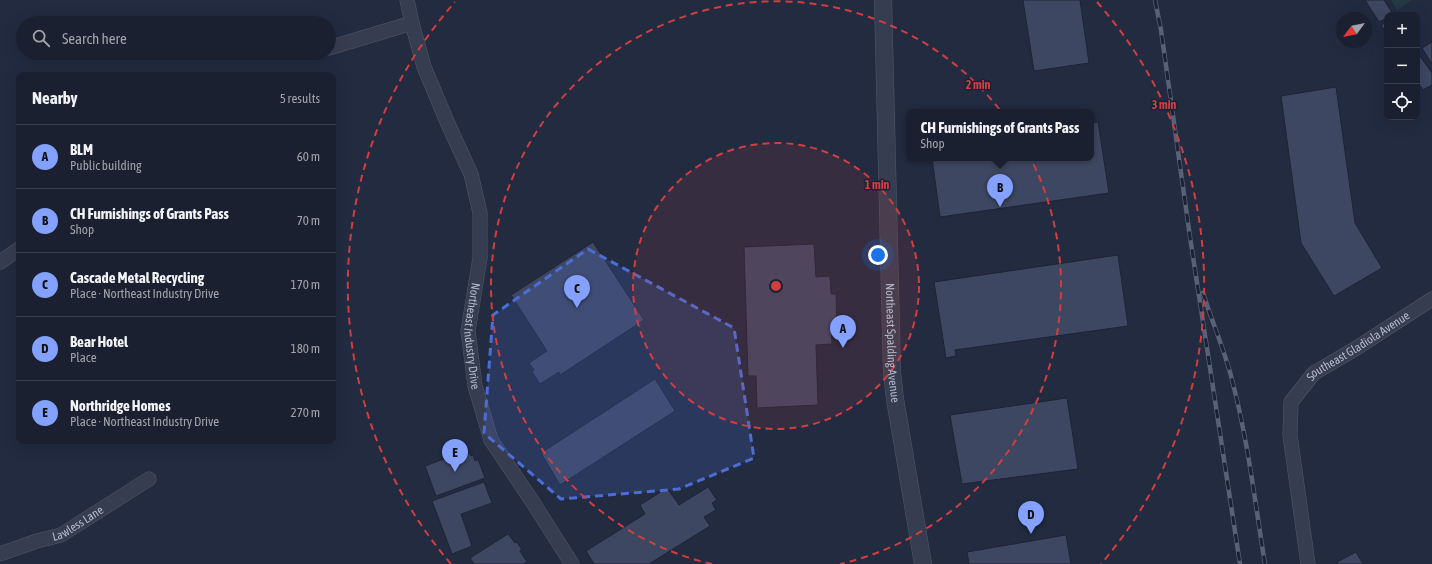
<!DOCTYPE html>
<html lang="en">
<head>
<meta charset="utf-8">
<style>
	:root { --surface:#1a2030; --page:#232838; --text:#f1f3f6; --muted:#9fa3ab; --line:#383e4c; --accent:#84a1ff }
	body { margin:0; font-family:"Asap Condensed",sans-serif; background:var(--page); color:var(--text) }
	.controls { position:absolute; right:12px; top:12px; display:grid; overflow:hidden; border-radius:8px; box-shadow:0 4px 16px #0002 }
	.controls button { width:36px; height:36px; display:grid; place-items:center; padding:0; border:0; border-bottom:1px solid var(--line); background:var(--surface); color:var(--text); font:20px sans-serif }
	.compass { position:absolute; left:1336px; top:12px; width:36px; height:36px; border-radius:50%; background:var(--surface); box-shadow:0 4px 16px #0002; rotate:238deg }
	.you { position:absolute; left:878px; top:255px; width:14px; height:14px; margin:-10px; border:3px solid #fff; border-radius:50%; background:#1a73e8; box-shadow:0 0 0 6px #1a73e833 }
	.badge { display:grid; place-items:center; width:26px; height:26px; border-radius:50%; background:var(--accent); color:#111; font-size:13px; font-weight:700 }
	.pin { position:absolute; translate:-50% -33px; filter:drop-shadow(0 1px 2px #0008) }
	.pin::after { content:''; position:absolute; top:21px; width:14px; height:12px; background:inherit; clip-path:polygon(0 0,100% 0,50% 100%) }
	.popup { position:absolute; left:906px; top:109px; width:188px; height:52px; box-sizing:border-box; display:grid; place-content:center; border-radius:8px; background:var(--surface); filter:drop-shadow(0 1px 3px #0005); font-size:13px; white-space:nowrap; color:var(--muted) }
	.popup b { font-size:15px; color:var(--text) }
	.popup::after { content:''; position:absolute; left:50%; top:100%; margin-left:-8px; border:8px solid transparent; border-top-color:var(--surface) }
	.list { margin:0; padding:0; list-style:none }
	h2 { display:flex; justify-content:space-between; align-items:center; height:52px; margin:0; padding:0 16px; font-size:17px }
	h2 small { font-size:13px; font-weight:400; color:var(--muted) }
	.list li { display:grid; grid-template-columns:26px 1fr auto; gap:12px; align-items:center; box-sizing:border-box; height:64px; padding:0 16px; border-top:1px solid var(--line) }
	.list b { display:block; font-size:15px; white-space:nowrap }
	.list p { margin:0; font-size:13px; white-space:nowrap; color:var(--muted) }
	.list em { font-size:13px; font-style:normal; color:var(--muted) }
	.icon { flex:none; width:22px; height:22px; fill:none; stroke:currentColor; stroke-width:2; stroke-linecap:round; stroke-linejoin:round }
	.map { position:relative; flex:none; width:1432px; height:564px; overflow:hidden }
	.search { position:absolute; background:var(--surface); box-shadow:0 4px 16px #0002; left:16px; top:16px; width:320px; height:44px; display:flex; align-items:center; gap:10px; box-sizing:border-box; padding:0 14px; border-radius:22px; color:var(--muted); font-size:15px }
	.panel { position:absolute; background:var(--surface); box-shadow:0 4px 16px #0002; left:16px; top:72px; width:320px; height:372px; border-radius:8px }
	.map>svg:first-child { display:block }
	.green { fill:#243a41 }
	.building { fill:#3e4761; stroke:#1e2437 }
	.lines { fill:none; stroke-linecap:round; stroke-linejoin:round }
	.minor-casing { stroke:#52586b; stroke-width:15 }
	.tertiary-casing { stroke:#52586b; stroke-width:18 }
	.minor { stroke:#373d50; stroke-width:14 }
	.tertiary { stroke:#373d50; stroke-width:17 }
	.rail-casing { stroke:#586177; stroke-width:4.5 }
	.rail { stroke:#1c2235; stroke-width:3; stroke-dasharray:9; stroke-linecap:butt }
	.marked { fill:#4a6ed4; fill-opacity:0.2; stroke:#4a6ed4; stroke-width:3; stroke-dasharray:8 5; stroke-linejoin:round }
	.ring { fill:none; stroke:#d13e40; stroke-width:2; stroke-dasharray:7 5 }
	.labels { text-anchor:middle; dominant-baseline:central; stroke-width:3; stroke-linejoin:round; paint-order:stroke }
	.street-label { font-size:12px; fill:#b3b9cb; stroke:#1c2235 }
	.centre { fill:#d13e40; stroke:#1c2235; stroke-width:2 }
	.ring-label { font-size:12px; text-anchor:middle; font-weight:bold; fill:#d13e40; stroke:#1c2235; stroke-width:3; stroke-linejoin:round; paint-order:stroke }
</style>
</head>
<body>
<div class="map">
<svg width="1432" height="564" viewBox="0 0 1432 564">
	<rect width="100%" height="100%" fill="#222b40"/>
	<!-- green -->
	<path class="green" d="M 1391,0 L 1412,0 L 1397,10 Z"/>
	<!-- building -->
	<path class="building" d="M 1023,0 L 1080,0 L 1089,63 L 1034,71 Z
		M 1365,0 L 1384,0 L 1393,14 L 1387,15 L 1387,18 L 1379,22 Z
		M 1387,22 L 1387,34 L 1381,25 Z
		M 1432,42 L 1432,64 L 1422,48 Z
		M 1417,52 L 1432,73 L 1432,85 L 1423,90 L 1417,81 Z
		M 1336,87 L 1355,223 L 1382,268 L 1334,296 L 1301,243 L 1281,96 Z
		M 1098,122 L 1109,193 L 940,217 L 932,158 L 1091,158 L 1091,123 Z
		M 593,242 L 644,320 L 560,375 L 559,372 L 540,384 L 532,372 L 534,370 L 529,363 L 547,351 L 511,295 Z
		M 814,244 L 816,277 L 830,276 L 831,294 L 836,294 L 837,325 L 831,326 L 832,344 L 816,345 L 818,405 L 757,408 L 756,376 L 748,376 L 744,247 Z
		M 1118,255 L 1128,326 L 955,350 L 956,356 L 946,358 L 934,282 Z
		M 655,379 L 675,411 L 560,485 L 541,453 Z
		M 1067,398 L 1078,469 L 962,484 L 950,415 Z
		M 470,453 L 471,456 L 473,455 L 475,461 L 478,459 L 485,478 L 436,496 L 425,466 L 457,454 L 459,459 L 464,458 L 463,456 Z
		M 484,482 L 492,503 L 461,514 L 472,546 L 452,554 L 432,501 Z
		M 708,487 L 717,500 L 712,503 L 716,510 L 704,517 L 710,526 L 649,564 L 594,564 L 586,551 L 645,514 L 640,505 L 667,488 L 679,505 Z
		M 508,534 L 515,543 L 517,542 L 522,550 L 520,551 L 527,562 L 523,564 L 474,564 L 470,558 Z
		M 1066,535 L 1071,564 L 969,564 L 967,552 Z
		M 1356,552 L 1363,564 L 1338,564 L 1337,562 Z"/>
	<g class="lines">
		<defs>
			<g id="minor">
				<path id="s1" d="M 407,0 L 412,23 L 424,67 L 448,124 L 471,174 L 480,213 L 480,258 L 468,331 L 475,386 L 491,440 L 532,501 L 572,564"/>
				<path d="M 329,48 L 412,23"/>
				<path d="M 0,262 L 19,249"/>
				<path id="s2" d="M 0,554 L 37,541 L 61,535 L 149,479"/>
				<path id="s3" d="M 1308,564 L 1290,435 L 1291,402 L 1314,373 L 1355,349 L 1432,299"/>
			</g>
			<g id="tertiary">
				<path id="s4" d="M 883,0 L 892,373 L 895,399 L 923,564"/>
			</g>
		</defs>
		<!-- minor casing -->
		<use href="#minor" class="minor-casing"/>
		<!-- tertiary casing -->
		<use href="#tertiary" class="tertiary-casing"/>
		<!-- minor -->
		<use href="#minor" class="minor"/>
		<!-- tertiary -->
		<use href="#tertiary" class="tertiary"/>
		<defs>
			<path id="rail" d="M 1155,0 L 1161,30 L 1190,237 L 1240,564
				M 1203,293 C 1212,322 1225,351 1232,380 C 1248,440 1255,503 1265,564"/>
		</defs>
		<!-- rail casing -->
		<use href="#rail" class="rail-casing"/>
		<!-- rail -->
		<use href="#rail" class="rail"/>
	</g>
	<!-- marked area -->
	<path class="marked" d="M 588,249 L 734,328 L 754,458 L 679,489 L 561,499 L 484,433 L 493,315 Z"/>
	<!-- distance rings -->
	<circle cx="776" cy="286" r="143" fill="#d13e40" fill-opacity=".12"/>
	<g class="ring">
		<circle cx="776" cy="286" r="143"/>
		<path d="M712 564A285 285 0 1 1 840 564"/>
		<path d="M451 564A428 428 0 0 1 455 2M1097 2A428 428 0 0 1 1101 564"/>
	</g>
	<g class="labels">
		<!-- street labels -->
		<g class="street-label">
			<text stroke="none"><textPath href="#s1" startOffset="350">Northeast Industry Drive</textPath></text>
			<text stroke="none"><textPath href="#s4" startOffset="343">Northeast Spalding Avenue</textPath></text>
			<text stroke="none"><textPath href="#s3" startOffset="252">Southeast Gladiola Avenue</textPath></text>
			<text stroke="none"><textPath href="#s2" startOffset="84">Lawless Lane</textPath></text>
		</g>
	</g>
	<circle cx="776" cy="286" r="6" class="centre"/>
	<g class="ring-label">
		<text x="978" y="89">2 min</text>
		<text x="1164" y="109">3 min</text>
		<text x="877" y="189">1 min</text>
	</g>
</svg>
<div class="controls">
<button>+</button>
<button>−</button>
<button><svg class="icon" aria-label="locate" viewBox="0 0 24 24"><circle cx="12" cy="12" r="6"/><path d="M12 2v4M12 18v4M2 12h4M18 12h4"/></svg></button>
</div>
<svg class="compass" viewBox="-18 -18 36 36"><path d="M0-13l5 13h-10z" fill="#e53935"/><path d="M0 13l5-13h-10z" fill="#9fa3ab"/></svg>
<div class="you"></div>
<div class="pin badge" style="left:843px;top:348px">A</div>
<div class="pin badge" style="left:1000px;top:207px">B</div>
<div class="popup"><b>CH Furnishings of Grants Pass</b>Shop</div>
<div class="pin badge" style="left:577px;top:308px">C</div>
<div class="pin badge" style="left:1031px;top:534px">D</div>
<div class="pin badge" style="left:455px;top:472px">E</div>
<div class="search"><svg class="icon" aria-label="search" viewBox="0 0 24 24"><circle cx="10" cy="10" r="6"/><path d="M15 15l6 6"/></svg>Search here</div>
<section class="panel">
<h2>Nearby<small>5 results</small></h2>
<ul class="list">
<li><span class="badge">A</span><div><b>BLM</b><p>Public building</p></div><em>60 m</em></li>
<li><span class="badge">B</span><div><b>CH Furnishings of Grants Pass</b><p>Shop</p></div><em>70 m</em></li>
<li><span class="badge">C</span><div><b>Cascade Metal Recycling</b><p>Place · Northeast Industry Drive</p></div><em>170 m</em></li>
<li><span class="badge">D</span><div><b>Bear Hotel</b><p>Place</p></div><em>180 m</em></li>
<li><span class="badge">E</span><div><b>Northridge Homes</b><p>Place · Northeast Industry Drive</p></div><em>270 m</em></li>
</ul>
</section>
</div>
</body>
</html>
